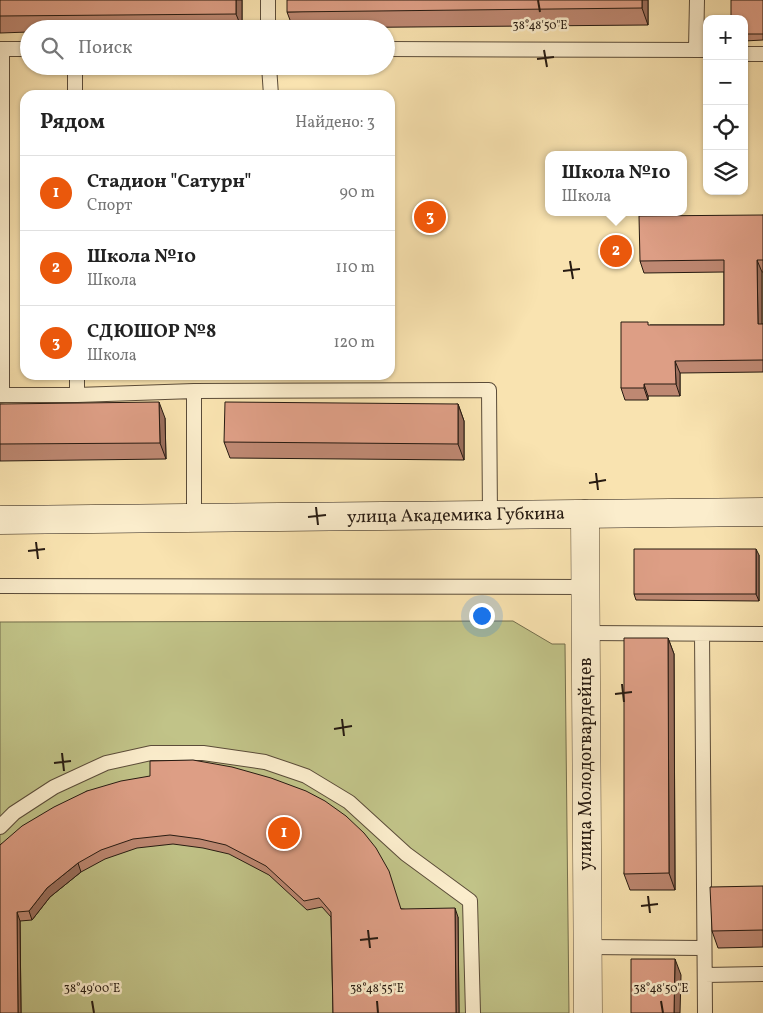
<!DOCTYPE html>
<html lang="ru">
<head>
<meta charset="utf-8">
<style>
	:root { --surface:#fff; --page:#f2f2f2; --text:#222; --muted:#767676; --line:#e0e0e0; --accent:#ea580c }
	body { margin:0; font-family:Vollkorn,serif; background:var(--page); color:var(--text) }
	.controls { position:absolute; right:15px; top:15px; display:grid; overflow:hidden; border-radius:10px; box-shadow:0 1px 4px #0004 }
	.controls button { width:45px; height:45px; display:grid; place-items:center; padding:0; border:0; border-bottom:1px solid var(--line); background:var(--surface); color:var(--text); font:25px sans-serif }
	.you { position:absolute; left:481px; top:615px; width:18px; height:18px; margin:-12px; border:4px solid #fff; border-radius:50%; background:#1a73e8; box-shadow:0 0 0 8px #1a73e833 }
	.badge { display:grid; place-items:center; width:32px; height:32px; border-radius:50%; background:var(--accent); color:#fff; font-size:16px; font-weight:700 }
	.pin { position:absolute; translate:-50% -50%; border:2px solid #fff; box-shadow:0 1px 5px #0006 }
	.popup { position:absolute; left:545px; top:151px; width:142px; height:65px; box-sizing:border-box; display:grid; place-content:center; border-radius:10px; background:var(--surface); filter:drop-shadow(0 1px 4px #0005); font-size:16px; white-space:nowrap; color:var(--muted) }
	.popup b { font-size:19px; color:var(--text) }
	.popup::after { content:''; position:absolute; left:50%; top:100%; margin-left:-10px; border:10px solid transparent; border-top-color:var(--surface) }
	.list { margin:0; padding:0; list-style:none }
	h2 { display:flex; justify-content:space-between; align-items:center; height:65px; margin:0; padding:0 20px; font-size:21px }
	h2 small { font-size:16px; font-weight:400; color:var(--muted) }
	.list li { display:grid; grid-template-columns:32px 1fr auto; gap:15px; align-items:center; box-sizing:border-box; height:75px; padding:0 20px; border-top:1px solid var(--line) }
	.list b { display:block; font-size:19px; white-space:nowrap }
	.list p { margin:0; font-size:16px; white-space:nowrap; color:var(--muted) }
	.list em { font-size:16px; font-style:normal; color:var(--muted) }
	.icon { flex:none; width:28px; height:28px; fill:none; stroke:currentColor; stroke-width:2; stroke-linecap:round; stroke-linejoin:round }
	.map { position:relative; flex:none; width:763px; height:1013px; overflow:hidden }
	.search { position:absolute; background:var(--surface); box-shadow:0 1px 4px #0004; left:20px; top:20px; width:375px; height:55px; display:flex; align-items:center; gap:12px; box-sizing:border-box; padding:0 18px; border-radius:28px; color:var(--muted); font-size:19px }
	.panel { position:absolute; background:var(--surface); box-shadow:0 1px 4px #0004; left:20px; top:90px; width:375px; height:290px; border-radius:15px }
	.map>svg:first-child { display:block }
	.green { fill:#c1c388; stroke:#746e4c }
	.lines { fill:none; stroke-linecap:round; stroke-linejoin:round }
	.lane-casing { stroke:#5b4c39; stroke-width:16 }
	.street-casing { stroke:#5b4c39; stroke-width:29 }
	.secondary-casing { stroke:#261a11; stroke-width:29 }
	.lane { stroke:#fbedcc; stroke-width:14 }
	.street { stroke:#fbedcc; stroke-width:28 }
	.secondary { stroke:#fbedcc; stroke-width:28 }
	.wall { fill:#be8872; stroke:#261a11 }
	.shaded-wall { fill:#9b6f5d; stroke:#261a11 }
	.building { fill:#dd9e85; stroke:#261a11 }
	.ticks { fill:none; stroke:#261a11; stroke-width:2 }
	.labels { text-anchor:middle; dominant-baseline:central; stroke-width:5; stroke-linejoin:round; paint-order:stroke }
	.street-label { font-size:18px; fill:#261a11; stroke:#fbedcc }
	.ticks-label { font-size:12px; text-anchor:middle; fill:#261a11; stroke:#fbedcc; stroke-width:5; stroke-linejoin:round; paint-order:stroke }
</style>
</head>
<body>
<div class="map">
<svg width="763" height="1013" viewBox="0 0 763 1013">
	<rect width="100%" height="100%" fill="#f9e3b0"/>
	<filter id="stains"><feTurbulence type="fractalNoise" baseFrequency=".004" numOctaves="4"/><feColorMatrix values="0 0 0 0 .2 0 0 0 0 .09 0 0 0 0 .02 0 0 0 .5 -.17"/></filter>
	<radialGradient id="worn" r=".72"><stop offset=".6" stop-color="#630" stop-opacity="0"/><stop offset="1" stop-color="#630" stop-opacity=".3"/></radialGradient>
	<!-- green -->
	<path class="green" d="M 513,621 L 552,644 L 565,644 L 569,1013 L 0,1013 L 0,622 Z"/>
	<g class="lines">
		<defs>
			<path id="lane" d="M 268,0 L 268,29
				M 0,49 L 29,49
				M 2,49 L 2,395
				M 386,49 L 707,50
				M 696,49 L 697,0
				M 744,54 L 763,54
				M 75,66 L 75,95
				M 269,66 L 271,95
				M 77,375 L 77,395
				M 194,391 L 194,518
				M 0,395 L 77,395 L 194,391 L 489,390 L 490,515
				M 0,586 L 585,587
				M 585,633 L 763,634
				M 702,634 L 705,1013
				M 0,827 L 14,813 L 54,787 L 106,763 L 151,753 L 203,753 L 265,762 L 306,776 L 349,802 L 406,854 L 470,901 L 473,1013
				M 587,947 L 703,948
				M 705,975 L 763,974"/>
			<path id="street" d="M 585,514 L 588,1013"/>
			<path id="secondary" d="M 0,520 L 763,512"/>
		</defs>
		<!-- lane casing -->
		<use href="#lane" class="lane-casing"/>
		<!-- street casing -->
		<use href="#street" class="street-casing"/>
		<!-- secondary casing -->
		<use href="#secondary" class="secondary-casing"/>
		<!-- lane -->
		<use href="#lane" class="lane"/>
		<!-- street -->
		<use href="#street" class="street"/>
		<!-- secondary -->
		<use href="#secondary" class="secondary"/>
	</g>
	<!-- wall -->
	<path class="wall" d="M 0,0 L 242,0 L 242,29 L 29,29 L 29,32 L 0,33 Z
		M 648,0 L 648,25 L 293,28 L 287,12 Z
		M 763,0 L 763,40 L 744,41 L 744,19 Z
		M 763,215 L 763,272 L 762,272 L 762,324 L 763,324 L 763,372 L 680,373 L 680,396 L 648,396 L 648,400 L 625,400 L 621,388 L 650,325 L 724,325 L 724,272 L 644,273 L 640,261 Z
		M 0,404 L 165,418 L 166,459 L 0,461 Z
		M 458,404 L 464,421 L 464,460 L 230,458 L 224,442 Z
		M 759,555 L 759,601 L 636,600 L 634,594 Z
		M 668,638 L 674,654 L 675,890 L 630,890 L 624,874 Z
		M 87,791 L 402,909 L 458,917 L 459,1013 L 333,1013 L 331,917 L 322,907 L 307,910 L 269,875 L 229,854 L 203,848 L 173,844 L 137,848 L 105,859 L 81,872 L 50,897 L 32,920 L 20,921 L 21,1013 L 0,1013 L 0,845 Z
		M 763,886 L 763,947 L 718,948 L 712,931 Z"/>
	<!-- shaded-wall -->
	<path class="shaded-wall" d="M 236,0 L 242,0 L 242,29 L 236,14 Z
		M 642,0 L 648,0 L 648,25 L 642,8 Z
		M 757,260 L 762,272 L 762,336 L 758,324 Z
		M 675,361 L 680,373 L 680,396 L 676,384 Z
		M 644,384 L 648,396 L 648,400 L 644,388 Z
		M 159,402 L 165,418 L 166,459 L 160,443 Z
		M 458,404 L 464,421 L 464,460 L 458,444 Z
		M 756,549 L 759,555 L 759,601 L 756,594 Z
		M 668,638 L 674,654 L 675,890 L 669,873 Z
		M 78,863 L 81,872 L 50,897 L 32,920 L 29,911 L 47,888 Z
		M 455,908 L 458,917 L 459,1013 L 456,1013 Z
		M 17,912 L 20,921 L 21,1013 L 18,1013 Z
		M 675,959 L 681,975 L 680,1013 L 674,1013 Z"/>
	<!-- building -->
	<path class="building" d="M 0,0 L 236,0 L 236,14 L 0,16 Z
		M 287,0 L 642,0 L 642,8 L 287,12 Z
		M 731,0 L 763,0 L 763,34 L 744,34 L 744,19 L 731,19 Z
		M 763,215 L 763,260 L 757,260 L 758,324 L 763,324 L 763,360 L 675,361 L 676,384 L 644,384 L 644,388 L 621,388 L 621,322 L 648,322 L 648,325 L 724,325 L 724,260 L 640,261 L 639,216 Z
		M 159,402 L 160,443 L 0,444 L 0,404 Z
		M 225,402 L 458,404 L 458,444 L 224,442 Z
		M 634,549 L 756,549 L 756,594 L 634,594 Z
		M 624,638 L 668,638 L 669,873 L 624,874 Z
		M 193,760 L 232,767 L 271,778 L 306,791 L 325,801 L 346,816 L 364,833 L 376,848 L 389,871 L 401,909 L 455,908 L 456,1013 L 333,1013 L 331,912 L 319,898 L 304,901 L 266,866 L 226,845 L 200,839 L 170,835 L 133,839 L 101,850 L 78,863 L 47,888 L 29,911 L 17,912 L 18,1013 L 0,1013 L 0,845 L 22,826 L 54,807 L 87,791 L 121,781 L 150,776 L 150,761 Z
		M 763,886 L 763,930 L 712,931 L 710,887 Z
		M 631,959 L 675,959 L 674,1013 L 631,1013 Z"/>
	<!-- ticks -->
	<path class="ticks" d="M 538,0 L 540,12M 544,50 L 547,67M 537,59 L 554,57M 570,261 L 573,279M 563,271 L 580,269M 596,473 L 598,490M 589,483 L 606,480M 316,507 L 318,525M 308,517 L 326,515M 36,542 L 38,559M 28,551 L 45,549M 622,684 L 624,702M 615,694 L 632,692M 342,719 L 344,736M 334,729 L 352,726M 62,753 L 64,771M 54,763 L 71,761M 648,896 L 650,913M 641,906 L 658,904M 368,930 L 370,948M 360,940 L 378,938M 92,1001 L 94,1013M 377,1001 L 378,1013M 661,1001 L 663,1013"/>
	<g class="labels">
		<!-- street labels -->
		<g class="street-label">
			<text transform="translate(456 516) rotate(-1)">улица Академика Губкина</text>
			<text transform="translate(586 764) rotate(-90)">улица Молодогвардейцев</text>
		</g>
	</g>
	<g class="ticks-label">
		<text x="540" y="29">38°48'50"E</text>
		<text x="92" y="992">38°49'00"E</text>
		<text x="377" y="992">38°48'55"E</text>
		<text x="661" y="992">38°48'50"E</text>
	</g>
	<rect width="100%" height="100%" filter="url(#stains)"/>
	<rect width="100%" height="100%" fill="url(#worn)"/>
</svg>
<div class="controls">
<button>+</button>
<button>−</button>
<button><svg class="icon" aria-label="locate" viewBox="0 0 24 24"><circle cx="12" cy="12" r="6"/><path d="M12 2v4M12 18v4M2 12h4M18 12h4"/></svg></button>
<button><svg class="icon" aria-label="layers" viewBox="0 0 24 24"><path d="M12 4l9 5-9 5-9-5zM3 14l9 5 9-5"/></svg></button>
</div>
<div class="you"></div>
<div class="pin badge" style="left:284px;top:833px">1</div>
<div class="pin badge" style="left:616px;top:251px">2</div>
<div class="popup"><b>Школа №10</b>Школа</div>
<div class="pin badge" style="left:430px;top:217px">3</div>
<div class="search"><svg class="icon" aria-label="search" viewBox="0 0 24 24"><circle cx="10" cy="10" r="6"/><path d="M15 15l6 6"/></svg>Поиск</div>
<section class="panel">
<h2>Рядом<small>Найдено: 3</small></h2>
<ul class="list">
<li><span class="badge">1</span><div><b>Стадион &quot;Сатурн&quot;</b><p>Спорт</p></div><em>90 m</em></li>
<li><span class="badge">2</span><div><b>Школа №10</b><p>Школа</p></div><em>110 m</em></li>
<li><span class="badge">3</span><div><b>СДЮШОР №8</b><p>Школа</p></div><em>120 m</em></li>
</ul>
</section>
</div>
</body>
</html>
